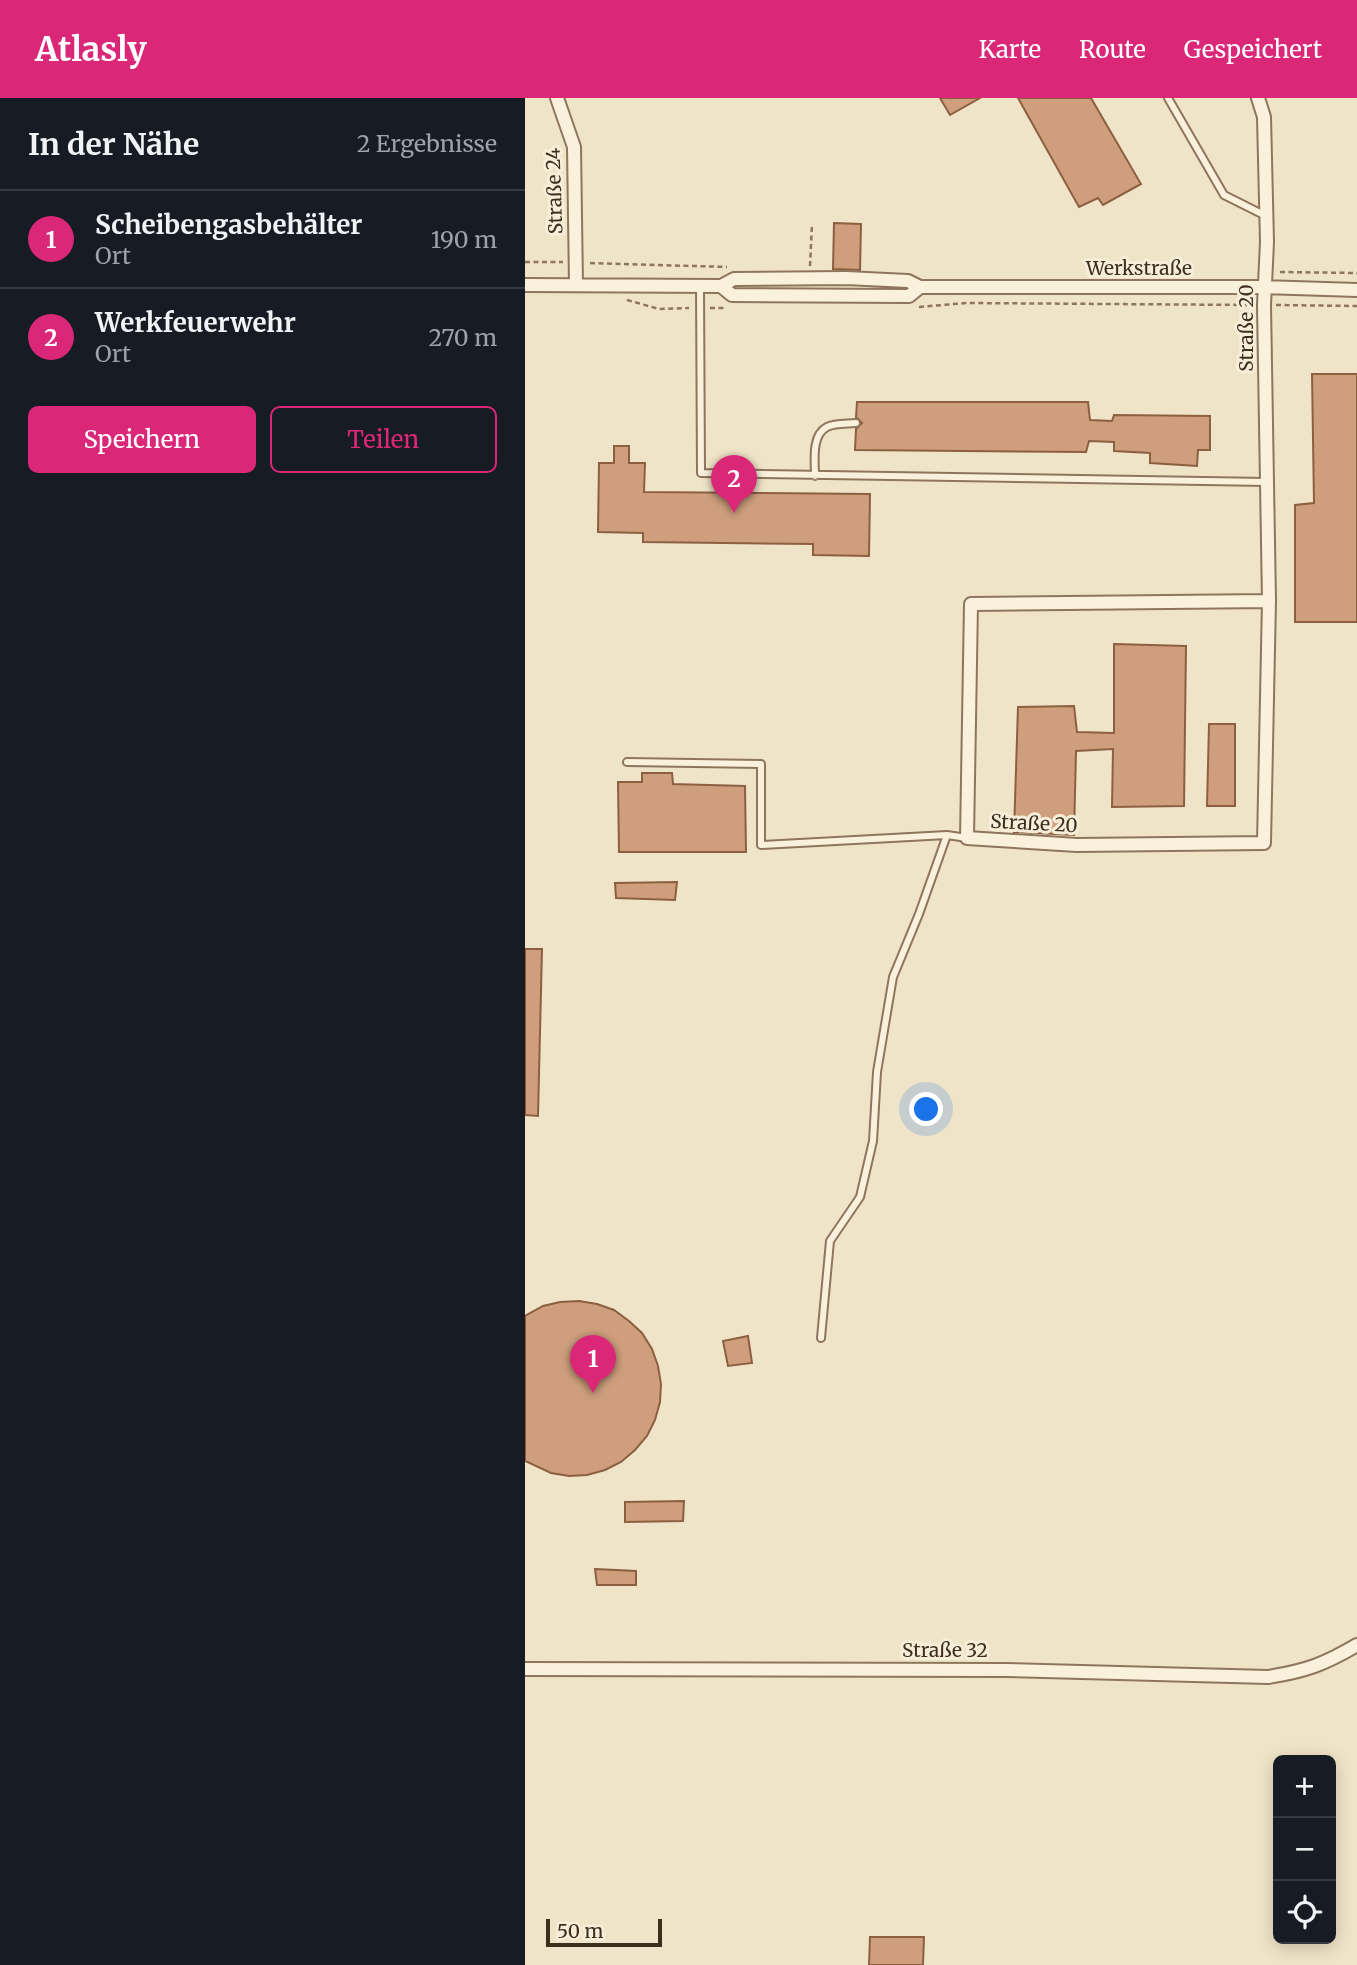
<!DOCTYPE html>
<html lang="de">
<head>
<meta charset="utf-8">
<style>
	:root { --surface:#171b24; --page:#242831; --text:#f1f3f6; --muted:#9ea1a6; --line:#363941; --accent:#db2777 }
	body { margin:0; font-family:Merriweather,serif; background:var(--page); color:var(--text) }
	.controls { position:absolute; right:21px; bottom:21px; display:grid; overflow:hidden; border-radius:10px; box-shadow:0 4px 18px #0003 }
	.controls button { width:63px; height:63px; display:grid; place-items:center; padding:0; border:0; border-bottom:2px solid var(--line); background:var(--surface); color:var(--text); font:35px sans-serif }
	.scale { position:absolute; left:21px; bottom:18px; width:116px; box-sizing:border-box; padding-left:7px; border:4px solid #3d2e20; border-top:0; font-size:19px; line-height:24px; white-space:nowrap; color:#3d2e20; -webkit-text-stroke:5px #f7eed8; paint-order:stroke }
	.you { position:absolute; left:402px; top:1012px; width:24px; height:24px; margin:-18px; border:5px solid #fff; border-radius:50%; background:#1a73e8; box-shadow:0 0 0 10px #1a73e833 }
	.badge { display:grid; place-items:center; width:46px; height:46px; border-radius:50%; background:var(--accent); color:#fff; font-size:23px; font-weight:700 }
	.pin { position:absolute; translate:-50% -58px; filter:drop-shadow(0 2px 4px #0008) }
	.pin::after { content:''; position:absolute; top:37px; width:24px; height:21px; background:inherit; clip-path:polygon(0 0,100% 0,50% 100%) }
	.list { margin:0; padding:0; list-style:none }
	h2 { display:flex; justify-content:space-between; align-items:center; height:91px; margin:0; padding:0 28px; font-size:30px }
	h2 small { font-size:23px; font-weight:400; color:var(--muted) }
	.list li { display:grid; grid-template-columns:46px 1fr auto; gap:21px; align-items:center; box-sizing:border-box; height:98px; padding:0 28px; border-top:2px solid var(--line) }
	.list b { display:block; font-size:26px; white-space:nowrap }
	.list p { margin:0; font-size:23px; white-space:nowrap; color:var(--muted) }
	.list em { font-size:23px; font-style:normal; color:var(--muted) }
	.actions { display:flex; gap:14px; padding:21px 28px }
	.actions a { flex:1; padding:16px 0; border:2px solid var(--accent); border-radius:10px; text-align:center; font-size:24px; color:var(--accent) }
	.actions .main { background:var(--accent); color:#fff }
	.icon { flex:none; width:38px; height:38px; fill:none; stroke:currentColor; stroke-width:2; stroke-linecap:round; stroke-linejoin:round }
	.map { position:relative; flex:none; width:832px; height:1867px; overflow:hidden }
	header { display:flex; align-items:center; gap:42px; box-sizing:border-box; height:98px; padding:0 35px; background:var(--accent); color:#fff }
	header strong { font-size:33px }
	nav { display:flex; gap:38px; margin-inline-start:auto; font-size:24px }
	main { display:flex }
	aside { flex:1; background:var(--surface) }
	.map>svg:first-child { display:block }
	.building { fill:#cf9f7d; stroke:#8d5f41; stroke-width:2 }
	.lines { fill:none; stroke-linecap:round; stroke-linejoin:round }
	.lane-casing { stroke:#8d765c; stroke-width:10 }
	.street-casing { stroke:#8d765c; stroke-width:16 }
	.path { stroke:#8d765c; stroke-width:2.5; stroke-dasharray:5 3.5; stroke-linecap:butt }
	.lane { stroke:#faf1dc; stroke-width:6 }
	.street { stroke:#faf1dc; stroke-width:12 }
	.labels { text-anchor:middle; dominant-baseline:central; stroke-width:6; stroke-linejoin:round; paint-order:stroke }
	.street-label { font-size:19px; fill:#3d2e20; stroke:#f7eed8 }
</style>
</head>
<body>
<header>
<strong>Atlasly</strong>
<nav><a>Karte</a><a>Route</a><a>Gespeichert</a></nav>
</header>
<main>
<aside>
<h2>In der Nähe<small>2 Ergebnisse</small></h2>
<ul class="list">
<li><span class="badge">1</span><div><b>Scheibengasbehälter</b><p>Ort</p></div><em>190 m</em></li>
<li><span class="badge">2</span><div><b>Werkfeuerwehr</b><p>Ort</p></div><em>270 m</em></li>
</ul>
<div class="actions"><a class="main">Speichern</a><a>Teilen</a></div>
</aside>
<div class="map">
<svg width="832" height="1867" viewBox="0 0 832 1867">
	<rect width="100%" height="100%" fill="#f0e4c8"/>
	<!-- building -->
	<path class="building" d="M 415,0 L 455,0 L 425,17 Z
		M 493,0 L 566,0 L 616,86 L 578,107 L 573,100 L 554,109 Z
		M 309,125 L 336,126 L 335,172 L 308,171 Z
		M 787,276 L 832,276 L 832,524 L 770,524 L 770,407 L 789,405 Z
		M 332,304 L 563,304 L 565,322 L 587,323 L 589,317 L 685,318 L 685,352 L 673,352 L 672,368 L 625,365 L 625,355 L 589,353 L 589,344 L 564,343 L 561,354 L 330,352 L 331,331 L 337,325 L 331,319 Z
		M 89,348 L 104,348 L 104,365 L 120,365 L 119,394 L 345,396 L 344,458 L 288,457 L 288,446 L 118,444 L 118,435 L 73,434 L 74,365 L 89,365 Z
		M 589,546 L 661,548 L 659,708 L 587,709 L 588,651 L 551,653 L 549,737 L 489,734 L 493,609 L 549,608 L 552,634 L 589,635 Z
		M 684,626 L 710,626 L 710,708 L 682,708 Z
		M 117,675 L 147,675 L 148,686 L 220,688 L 221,754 L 94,754 L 93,684 L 117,684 Z
		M 152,784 L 150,802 L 91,800 L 90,785 Z
		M 0,851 L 17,851 L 13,1018 L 0,1017 Z
		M 54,1203 L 72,1206 L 89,1212 L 104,1223 L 117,1235 L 127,1251 L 133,1268 L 136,1286 L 135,1304 L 130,1322 L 122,1338 L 110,1352 L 96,1364 L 80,1372 L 62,1377 L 44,1378 L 26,1375 L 0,1363 L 0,1218 L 18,1208 L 35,1204 Z
		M 223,1238 L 227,1265 L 203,1268 L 198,1243 Z
		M 159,1403 L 158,1423 L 100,1424 L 100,1404 Z
		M 70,1471 L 111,1473 L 111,1487 L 72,1487 Z
		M 345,1839 L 399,1839 L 398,1867 L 344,1867 Z"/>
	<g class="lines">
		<defs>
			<path id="lane" d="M 643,0 L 699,97 L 741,118
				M 175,188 L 176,375 L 742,384
				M 290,378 C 290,364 286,337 302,329 C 310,325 322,326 331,325
				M 102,664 L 236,666 L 236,747 L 422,737 L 442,740
				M 296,1240 L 305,1143 L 335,1099 L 348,1043 L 352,974 L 368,879 L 394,816 L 422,737"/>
			<path id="street" d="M 32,0 L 49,49 L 51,187
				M 733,0 L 739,19 L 742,144 L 739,207 L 744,503 L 739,745 L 552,747 L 442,740 L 446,506 L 744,503
				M 0,187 L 196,188 L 209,181 L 321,180 L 383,183 L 395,189 L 741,189 L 832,192
				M 196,188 L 207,197 L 384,198 L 395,189
				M 0,1571 L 481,1572 L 743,1579 C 781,1573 800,1566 832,1547"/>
		</defs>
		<!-- lane casing -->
		<use href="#lane" class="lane-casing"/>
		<!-- street casing -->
		<use href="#street" class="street-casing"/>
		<!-- path -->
		<path class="path" d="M 0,164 L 38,164
			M 65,165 L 202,169
			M 285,168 L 287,126
			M 755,174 L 832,175
			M 102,202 L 134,211 L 164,210
			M 751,207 L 832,208
			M 394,209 L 441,205 L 727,207
			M 185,210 L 199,210"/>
		<!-- lane -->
		<use href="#lane" class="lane"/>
		<!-- street -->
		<use href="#street" class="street"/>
	</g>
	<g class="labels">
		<!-- street labels -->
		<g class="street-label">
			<text transform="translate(29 93) rotate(-92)">Straße 24</text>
			<text x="614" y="170">Werkstraße</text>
			<text transform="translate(721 230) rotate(-90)">Straße 20</text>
			<text transform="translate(509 725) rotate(3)">Straße 20</text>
			<text x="420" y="1552">Straße 32</text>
		</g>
	</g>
</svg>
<div class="controls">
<button>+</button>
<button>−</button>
<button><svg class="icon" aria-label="locate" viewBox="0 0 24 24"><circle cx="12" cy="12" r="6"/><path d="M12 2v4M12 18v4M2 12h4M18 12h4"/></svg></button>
</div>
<div class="scale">50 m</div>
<div class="you"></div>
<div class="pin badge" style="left:68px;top:1295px">1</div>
<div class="pin badge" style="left:209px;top:415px">2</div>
</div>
</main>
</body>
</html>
